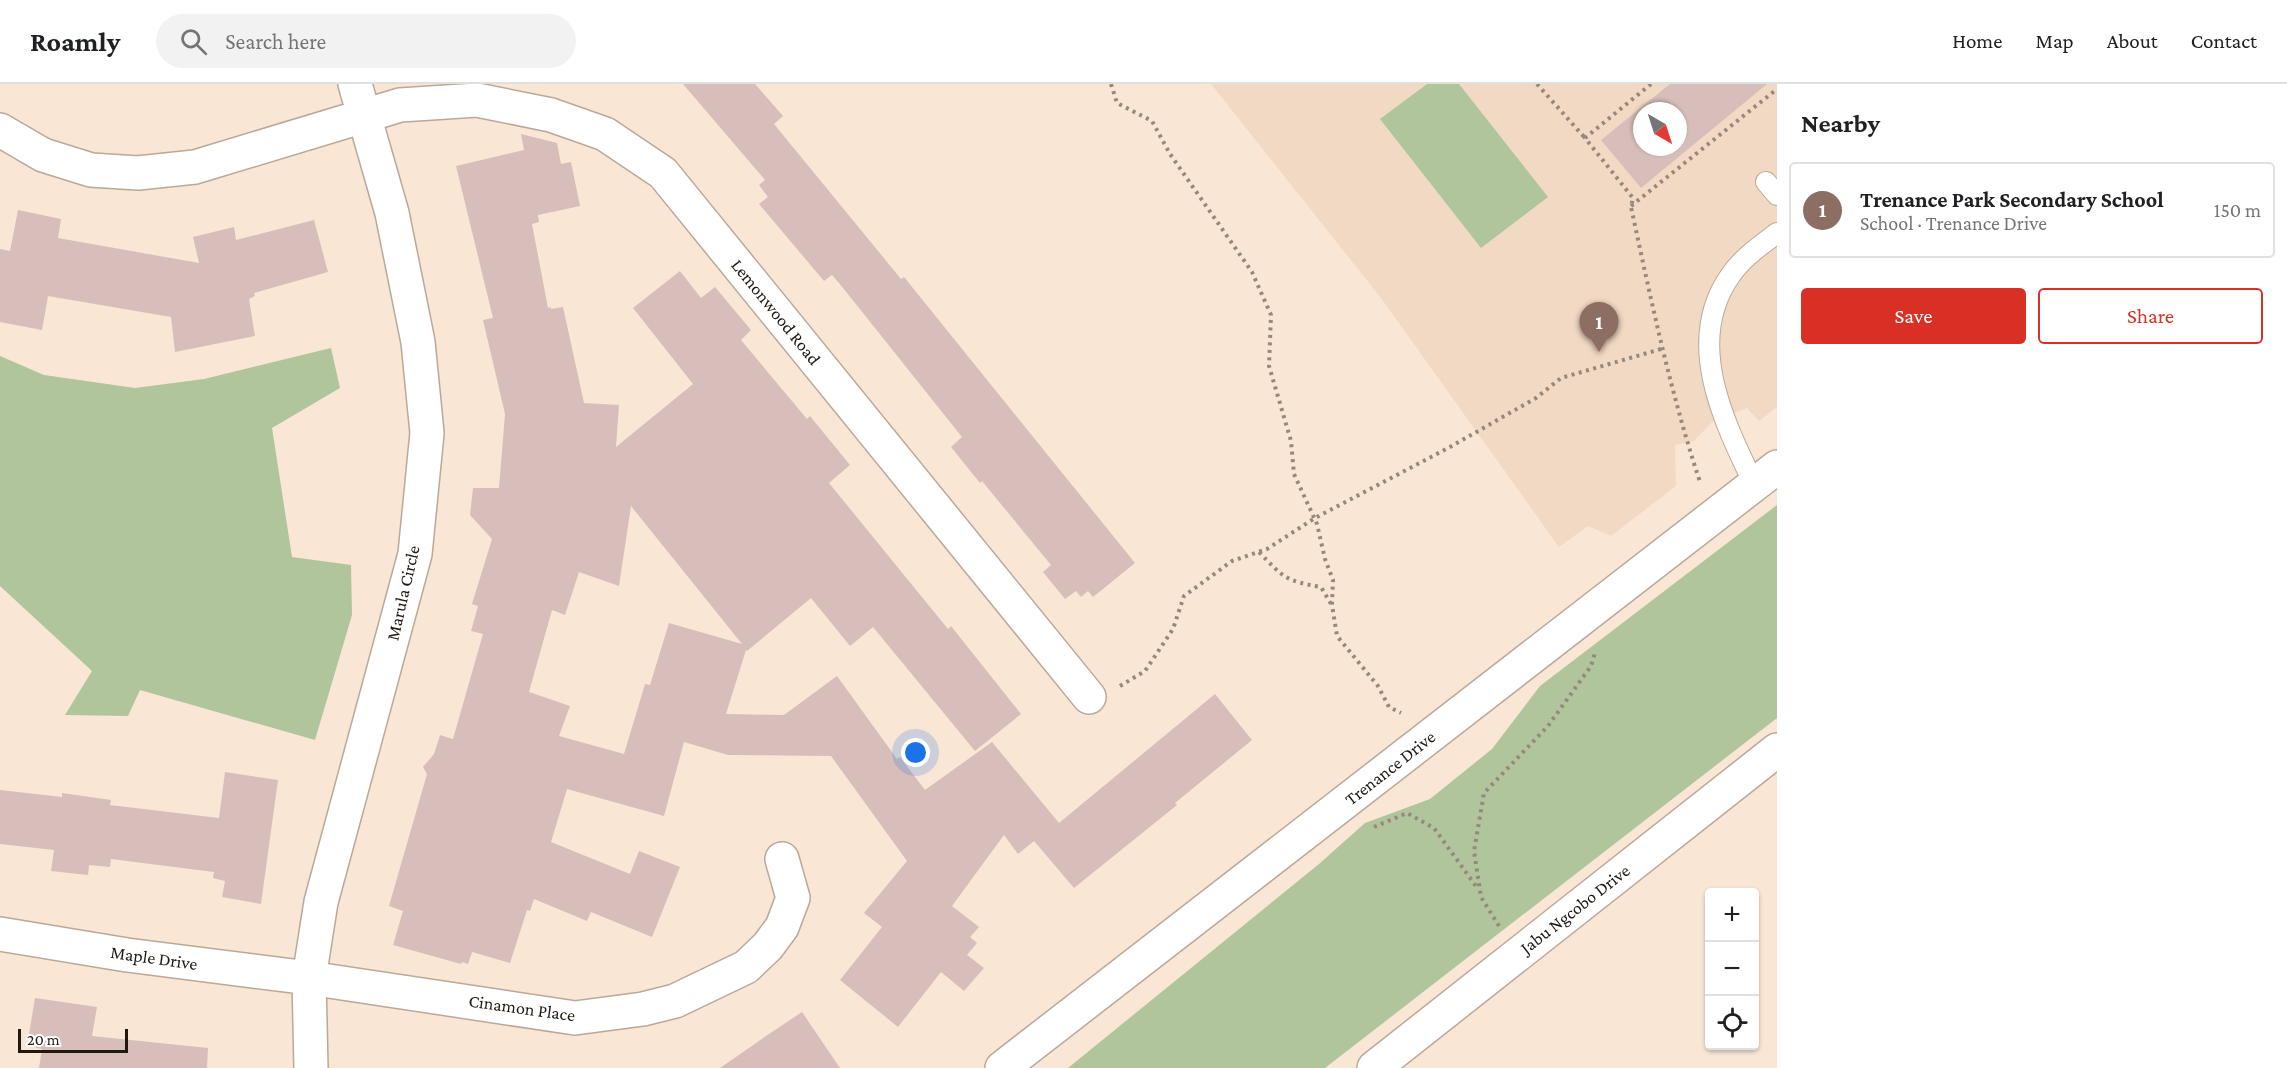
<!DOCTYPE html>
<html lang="en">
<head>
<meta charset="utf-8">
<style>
	:root { --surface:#fff; --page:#f2f2f2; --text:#202124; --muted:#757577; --line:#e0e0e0; --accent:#d93025 }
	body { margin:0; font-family:"Crimson Pro",serif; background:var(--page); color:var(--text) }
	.controls { position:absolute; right:18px; bottom:18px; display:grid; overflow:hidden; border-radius:6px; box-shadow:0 2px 4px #0004 }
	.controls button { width:54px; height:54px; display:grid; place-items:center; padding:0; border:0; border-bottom:2px solid var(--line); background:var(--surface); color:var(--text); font:30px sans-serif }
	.compass { position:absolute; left:1633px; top:18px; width:54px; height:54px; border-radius:50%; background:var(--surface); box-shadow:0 2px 4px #0004; rotate:141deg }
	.scale { position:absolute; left:18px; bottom:15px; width:110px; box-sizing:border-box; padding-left:6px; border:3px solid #201913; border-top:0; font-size:16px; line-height:21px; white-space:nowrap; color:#201913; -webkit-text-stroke:4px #fff; paint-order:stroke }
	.you { position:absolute; left:916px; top:669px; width:21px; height:21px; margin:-15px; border:4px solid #fff; border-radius:50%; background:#1a73e8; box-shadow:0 0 0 9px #1a73e833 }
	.badge { display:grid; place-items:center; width:39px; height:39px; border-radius:50%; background:var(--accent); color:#fff; font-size:20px; font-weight:700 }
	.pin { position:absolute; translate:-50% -50px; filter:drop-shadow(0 2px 3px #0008) }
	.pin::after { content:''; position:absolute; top:32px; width:21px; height:18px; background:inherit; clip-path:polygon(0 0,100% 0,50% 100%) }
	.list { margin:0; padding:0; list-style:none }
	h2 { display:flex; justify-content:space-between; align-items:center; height:78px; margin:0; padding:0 24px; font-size:26px }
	h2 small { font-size:20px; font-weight:400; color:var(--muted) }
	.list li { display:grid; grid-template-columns:39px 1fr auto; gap:18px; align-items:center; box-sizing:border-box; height:96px; margin:0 12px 12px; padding:0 12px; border:2px solid var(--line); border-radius:6px }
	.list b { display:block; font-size:22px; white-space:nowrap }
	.list p { margin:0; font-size:20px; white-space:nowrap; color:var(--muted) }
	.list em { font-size:20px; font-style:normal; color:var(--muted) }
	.actions { display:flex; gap:12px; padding:18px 24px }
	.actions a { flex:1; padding:14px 0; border:2px solid var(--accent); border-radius:6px; text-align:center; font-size:21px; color:var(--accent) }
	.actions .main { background:var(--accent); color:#fff }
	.icon { flex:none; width:33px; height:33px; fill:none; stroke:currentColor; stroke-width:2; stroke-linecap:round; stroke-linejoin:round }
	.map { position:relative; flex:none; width:1777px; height:984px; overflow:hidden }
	header { display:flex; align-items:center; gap:36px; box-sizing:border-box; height:84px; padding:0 30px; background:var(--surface); border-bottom:2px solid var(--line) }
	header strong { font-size:28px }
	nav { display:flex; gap:33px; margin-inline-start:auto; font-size:21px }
	.search { width:420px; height:54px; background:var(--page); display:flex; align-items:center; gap:15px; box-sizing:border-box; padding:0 21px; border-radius:33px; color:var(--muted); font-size:22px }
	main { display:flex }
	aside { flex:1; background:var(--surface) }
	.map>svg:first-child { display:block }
	.built { fill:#f2d9c3; fill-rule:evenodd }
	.green { fill:#b0c59b }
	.building { fill:#d8beba; fill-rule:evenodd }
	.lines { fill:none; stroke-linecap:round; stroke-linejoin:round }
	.lane-casing { stroke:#baa898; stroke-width:22 }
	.street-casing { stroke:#baa898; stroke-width:36 }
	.secondary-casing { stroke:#baa898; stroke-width:36 }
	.path { stroke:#96887c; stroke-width:4; stroke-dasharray:3 4.5; stroke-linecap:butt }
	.lane { stroke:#fff; stroke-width:20 }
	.street { stroke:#fff; stroke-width:33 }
	.secondary { stroke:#fff; stroke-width:33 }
	.labels { text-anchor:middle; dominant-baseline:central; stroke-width:4.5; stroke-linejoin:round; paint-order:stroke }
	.street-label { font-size:18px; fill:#201913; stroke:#fff }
</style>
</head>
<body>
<header>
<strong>Roamly</strong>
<div class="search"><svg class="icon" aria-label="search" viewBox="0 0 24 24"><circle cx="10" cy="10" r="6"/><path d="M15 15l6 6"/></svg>Search here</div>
<nav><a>Home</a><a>Map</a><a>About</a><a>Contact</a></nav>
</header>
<main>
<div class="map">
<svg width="1777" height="984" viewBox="0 0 1777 984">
	<rect width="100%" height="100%" fill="#f9e6d5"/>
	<!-- built -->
	<path class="built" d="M 1211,0 L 1777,0 L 1777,323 L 1759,337 L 1747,324 L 1712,338 L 1694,357 L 1675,361 L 1676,402 L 1611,452 L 1588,442 L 1559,463 L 1381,214 ZM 1642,27 L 1678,27 L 1678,63 L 1642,63 Z"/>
	<!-- green -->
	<path class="green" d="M 1427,0 L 1459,0 L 1548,113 L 1481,164 L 1380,35 Z
		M 331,264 L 340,304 L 272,344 L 292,473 L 351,481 L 352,531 L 315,656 L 140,606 L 128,632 L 65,631 L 92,587 L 0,502 L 0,272 L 44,291 L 135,304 L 204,295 Z
		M 1777,421 L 1777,634 L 1325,984 L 1068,984 L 1319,780 L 1365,739 L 1430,715 L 1492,665 L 1540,602 Z"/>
	<!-- building -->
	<path class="building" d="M 683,0 L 755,0 L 783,32 L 774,40 L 901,195 L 904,193 L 1135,479 L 1093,513 L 1088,507 L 1081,513 L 1076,507 L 1065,515 L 1043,488 L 1051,481 L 982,397 L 980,399 L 951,363 L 962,353 L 839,199 L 832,191 L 824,197 L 759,120 L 768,113 L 759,101 L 765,96 Z
		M 1670,0 L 1767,0 L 1641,104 L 1601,56 ZM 1642,27 L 1678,27 L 1678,63 L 1642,63 Z
		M 521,50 L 557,59 L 561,80 L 571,78 L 580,122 L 538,131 L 539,138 L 532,140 L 548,224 L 551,223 L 551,225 L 563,223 L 584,319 L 619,321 L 616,363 L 693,300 L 633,224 L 680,187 L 701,214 L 715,203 L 751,246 L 741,256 L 807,335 L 810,332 L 850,381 L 829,399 L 948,545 L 951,542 L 1021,630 L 975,667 L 873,543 L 850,562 L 811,514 L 747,567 L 746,566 L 726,630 L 784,631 L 837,592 L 897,675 L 900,673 L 925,706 L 992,658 L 1059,739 L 1215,610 L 1252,656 L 1175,719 L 1177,721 L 1074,804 L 1034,757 L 1018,770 L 1004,751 L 952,822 L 979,843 L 970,853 L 977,859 L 967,871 L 984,884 L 964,907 L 941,888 L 898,943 L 840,896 L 882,843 L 864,829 L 907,777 L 831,672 L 728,671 L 684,658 L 664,732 L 567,705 L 551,758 L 630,790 L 639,767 L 680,783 L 652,853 L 591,828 L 587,837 L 534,815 L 530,827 L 527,826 L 510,879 L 472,868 L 468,880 L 462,878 L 461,880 L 393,861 L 403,827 L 389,822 L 427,690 L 423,683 L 434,670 L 440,651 L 453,655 L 483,550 L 471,547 L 478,522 L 472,520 L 492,455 L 470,431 L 473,404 L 499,404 L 505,330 L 483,236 L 493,234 L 456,82 L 524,66 ZM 631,422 L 742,560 L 669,539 L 650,601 L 645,600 L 624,670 L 559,652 L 570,622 L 529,608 L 552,526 L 565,531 L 579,488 L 619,502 Z
		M 18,126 L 61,135 L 58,154 L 199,179 L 193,153 L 234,143 L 236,156 L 314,136 L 328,188 L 254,209 L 255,212 L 249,215 L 255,252 L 175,268 L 171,233 L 48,212 L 42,246 L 0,238 L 0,165 L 10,167 Z
		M 225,688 L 278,696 L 261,820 L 222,813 L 225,797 L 213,794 L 214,788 L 111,775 L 110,783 L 89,781 L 88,791 L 51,787 L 54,766 L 0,760 L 0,706 L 62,713 L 62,709 L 111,716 L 110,721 L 219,734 Z
		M 35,914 L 97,923 L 92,952 L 208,964 L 207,984 L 39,984 L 42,965 L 27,962 Z
		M 802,928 L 840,984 L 720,984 L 766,952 Z"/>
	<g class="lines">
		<defs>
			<path id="lane" d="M 1766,98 L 1777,111
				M 1754,400 C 1724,338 1684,258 1730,192 C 1742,174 1760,162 1777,149"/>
			<path id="street" d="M 0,46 L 43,71 L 91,86 L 138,89 L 195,83 L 400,21 L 477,16 L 551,31 L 605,50 L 663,89 L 1089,613
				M 0,850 L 127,871 L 309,894 L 575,934 L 643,925 L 675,917 L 746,883 L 768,862 L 782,843 L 793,814 L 782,775
				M 311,984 L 309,894 L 321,818 L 415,470 L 427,349 L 418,258 L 392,129 L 355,0
				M 1002,984 L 1777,383"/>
			<path id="secondary" d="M 1374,984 L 1777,666"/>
		</defs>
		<!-- lane casing -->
		<use href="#lane" class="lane-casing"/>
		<!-- street casing -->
		<use href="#street" class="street-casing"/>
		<!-- secondary casing -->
		<use href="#secondary" class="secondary-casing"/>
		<!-- path -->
		<path class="path" d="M 1111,0 L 1117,19 L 1152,37 L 1170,70 L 1252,188 L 1271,231 L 1269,282 L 1291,357 L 1294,390 L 1317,440 L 1325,475 L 1333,496 L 1332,521 L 1337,552 L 1378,602 L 1389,623 L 1401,629
			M 1537,0 L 1585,54
			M 1651,0 L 1585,54 L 1633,114 L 1631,123 C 1651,216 1670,307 1700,398
			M 1631,122 L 1777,5
			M 1259,468 C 1283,493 1285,497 1321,503 L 1331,520
			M 1120,602 L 1145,587 L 1173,545 L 1184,512 L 1232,477 L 1267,465 L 1315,434 L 1450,363 L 1536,314 L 1561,294 L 1661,265
			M 1374,743 L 1407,729 L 1434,744 L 1478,805
			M 1499,842 L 1481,813 L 1474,767 L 1484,709 L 1548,642 L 1591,582 L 1595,569"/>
		<!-- lane -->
		<use href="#lane" class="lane"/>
		<!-- street -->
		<use href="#street" class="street"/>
		<!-- secondary -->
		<use href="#secondary" class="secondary"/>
	</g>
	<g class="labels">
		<!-- street labels -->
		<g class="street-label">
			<text transform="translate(776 228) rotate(51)">Lemonwood Road</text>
			<text transform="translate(403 509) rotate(-77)">Marula Circle</text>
			<text transform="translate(1390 684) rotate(-38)">Trenance Drive</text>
			<text transform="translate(1575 825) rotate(-38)">Jabu Ngcobo Drive</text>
			<text transform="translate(154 874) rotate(8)">Maple Drive</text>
			<text transform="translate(522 924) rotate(8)">Cinamon Place</text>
		</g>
	</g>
</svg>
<div class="controls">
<button>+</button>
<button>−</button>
<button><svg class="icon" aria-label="locate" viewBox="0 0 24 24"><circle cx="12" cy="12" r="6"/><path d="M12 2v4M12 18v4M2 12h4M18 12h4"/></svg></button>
</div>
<svg class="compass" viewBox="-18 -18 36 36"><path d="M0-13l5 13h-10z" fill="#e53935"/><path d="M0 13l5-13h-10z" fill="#757577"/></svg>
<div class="scale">20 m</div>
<div class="you"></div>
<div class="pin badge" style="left:1599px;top:268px;background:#8d6e63">1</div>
</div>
<aside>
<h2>Nearby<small></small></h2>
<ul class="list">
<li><span class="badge" style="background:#8d6e63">1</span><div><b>Trenance Park Secondary School</b><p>School · Trenance Drive</p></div><em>150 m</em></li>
</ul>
<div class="actions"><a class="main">Save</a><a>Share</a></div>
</aside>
</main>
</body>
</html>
